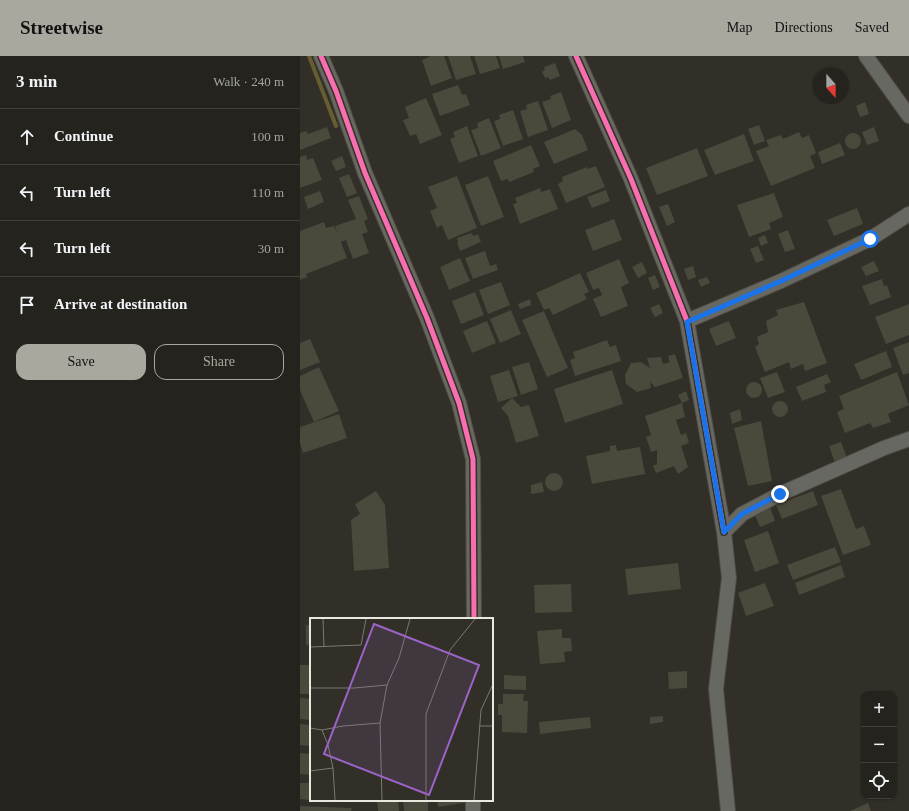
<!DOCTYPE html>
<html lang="en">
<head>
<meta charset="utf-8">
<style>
	:root { --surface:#25231d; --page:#312f2a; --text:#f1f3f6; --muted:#a3a4a4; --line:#42403b; --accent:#a9a79e }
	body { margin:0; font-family:"Times New Roman",serif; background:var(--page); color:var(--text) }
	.controls { position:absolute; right:12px; bottom:12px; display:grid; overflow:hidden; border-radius:8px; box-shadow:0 1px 3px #0004 }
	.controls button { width:36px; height:36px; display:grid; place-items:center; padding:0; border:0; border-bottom:1px solid var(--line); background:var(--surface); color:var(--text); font:20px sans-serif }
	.compass { position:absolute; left:513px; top:12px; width:36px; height:36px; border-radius:50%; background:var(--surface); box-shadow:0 1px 3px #0004; rotate:159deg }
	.stop { position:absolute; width:12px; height:12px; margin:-9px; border:3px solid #1a73e8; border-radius:50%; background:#fff }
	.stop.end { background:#1a73e8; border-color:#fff; box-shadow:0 1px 4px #0008 }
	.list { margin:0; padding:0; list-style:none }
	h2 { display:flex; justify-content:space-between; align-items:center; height:52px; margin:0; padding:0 16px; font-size:17px }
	h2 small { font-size:13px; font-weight:400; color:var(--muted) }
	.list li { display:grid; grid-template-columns:26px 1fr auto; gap:12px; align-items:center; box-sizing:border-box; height:56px; padding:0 16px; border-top:1px solid var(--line) }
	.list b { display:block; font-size:15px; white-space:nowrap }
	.list em { font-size:13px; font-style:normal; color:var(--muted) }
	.actions { display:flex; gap:8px; padding:12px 16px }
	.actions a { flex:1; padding:9px 0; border:1px solid var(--accent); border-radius:12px; text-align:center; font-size:14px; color:var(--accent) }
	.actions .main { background:var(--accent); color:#111 }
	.icon { flex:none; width:22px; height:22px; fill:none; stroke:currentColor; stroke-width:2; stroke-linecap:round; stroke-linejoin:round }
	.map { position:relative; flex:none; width:609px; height:755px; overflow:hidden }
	header { display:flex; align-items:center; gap:24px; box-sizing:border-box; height:56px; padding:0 20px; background:var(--accent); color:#111 }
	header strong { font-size:19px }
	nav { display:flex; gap:22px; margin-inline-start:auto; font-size:14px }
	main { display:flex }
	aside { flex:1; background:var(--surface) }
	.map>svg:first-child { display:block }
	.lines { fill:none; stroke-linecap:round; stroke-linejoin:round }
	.stream { stroke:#675d33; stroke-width:4 }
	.building { fill:#4b483c }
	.street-casing { stroke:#4e4c45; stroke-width:16 }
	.street { stroke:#686863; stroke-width:14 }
	.cycleway-casing { stroke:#353223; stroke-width:8 }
	.cycleway { stroke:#f96db3; stroke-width:5 }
	.route { stroke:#1a73e8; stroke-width:5 }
	.inset-road { fill:none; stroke:#7b7970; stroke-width:1 }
	.view { fill:#9c64c8; fill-opacity:0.15; stroke:#9c64c8; stroke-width:2 }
	.inset-edge { fill:none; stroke:#e9e8de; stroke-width:2 }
</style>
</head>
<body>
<header>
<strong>Streetwise</strong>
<nav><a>Map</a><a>Directions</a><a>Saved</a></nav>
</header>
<main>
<aside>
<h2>3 min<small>Walk · 240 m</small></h2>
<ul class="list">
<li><svg class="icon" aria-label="ahead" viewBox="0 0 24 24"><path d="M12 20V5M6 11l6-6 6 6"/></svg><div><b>Continue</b></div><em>100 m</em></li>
<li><svg class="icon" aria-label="left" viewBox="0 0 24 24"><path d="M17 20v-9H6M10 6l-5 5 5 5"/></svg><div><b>Turn left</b></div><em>110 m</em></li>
<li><svg class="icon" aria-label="left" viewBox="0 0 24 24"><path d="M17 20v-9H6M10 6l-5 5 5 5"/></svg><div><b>Turn left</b></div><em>30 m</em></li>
<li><svg class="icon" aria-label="arrive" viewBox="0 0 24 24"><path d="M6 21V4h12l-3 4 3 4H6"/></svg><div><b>Arrive at destination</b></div></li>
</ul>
<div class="actions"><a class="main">Save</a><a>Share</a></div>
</aside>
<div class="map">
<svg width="609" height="755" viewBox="0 0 609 755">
	<rect width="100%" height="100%" fill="#312f27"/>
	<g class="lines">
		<!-- stream -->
		<path class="stream" d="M 9,0 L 36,70"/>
	</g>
	<!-- building -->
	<path class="building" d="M 131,0 L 144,0 L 152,22 L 131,30 L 122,4 Z
		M 148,0 L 170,0 L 176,18 L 156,24 Z
		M 174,0 L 196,0 L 200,12 L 180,18 Z
		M 199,0 L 223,0 L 225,6 L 203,13 Z
		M 255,7 L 260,20 L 250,24 L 248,21 L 245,22 L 242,16 L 245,14 L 244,11 Z
		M 158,29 L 162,39 L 166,38 L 170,49 L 140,60 L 132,38 Z
		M 261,36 L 271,64 L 252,72 L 242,46 L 251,43 L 250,40 Z
		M 126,42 L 142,79 L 120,88 L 116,78 L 110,80 L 103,64 L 109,62 L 105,51 Z
		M 238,45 L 248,74 L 228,81 L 220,55 L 227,53 L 226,49 Z
		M 565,46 L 569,58 L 560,61 L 556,50 Z
		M 213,54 L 223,83 L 203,90 L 194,65 L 200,63 L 199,59 Z
		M 189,62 L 201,92 L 181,100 L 171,74 L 178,72 L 177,67 Z
		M 459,69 L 465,85 L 454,89 L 448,73 Z
		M 167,70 L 178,100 L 159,107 L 150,83 L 155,81 L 153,76 Z
		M 27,71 L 31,82 L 0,94 L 0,77 L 6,75 L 8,78 Z
		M 574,71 L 579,85 L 567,89 L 562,76 Z
		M 275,73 L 282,79 L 288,94 L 254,108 L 244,86 Z
		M 499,76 L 502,82 L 509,79 L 516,97 L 510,100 L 515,112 L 471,130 L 456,95 L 469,90 L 466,84 L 481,79 L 483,83 Z
		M545 85a8 8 0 1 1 16 0a8 8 0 1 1-16 0Z
		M 444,78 L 454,105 L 415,119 L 404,94 Z
		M 540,87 L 545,99 L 522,108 L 518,96 Z
		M 231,89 L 240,110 L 233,113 L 234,116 L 209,126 L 208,123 L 201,125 L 193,105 Z
		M 397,92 L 408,120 L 357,139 L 346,112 Z
		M 6,99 L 7,104 L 13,102 L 22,124 L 0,132 L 0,101 Z
		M 42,100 L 46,111 L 36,115 L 31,105 Z
		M 296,110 L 305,131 L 266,147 L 258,128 L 263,125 L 262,121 L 287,111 L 288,113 Z
		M 49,118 L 57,137 L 47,141 L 39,122 Z
		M 157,120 L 177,172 L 148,184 L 142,169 L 137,172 L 130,155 L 137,152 L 128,131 Z
		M 188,120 L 204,161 L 181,170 L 165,129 Z
		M 240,132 L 241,136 L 250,133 L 258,153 L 220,168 L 213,148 L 217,147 L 215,142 Z
		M 306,134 L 310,145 L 292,152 L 287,141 Z
		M 20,135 L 24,146 L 8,153 L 4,141 Z
		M 474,137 L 483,161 L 469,167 L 471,173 L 449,181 L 437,149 Z
		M 59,140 L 68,163 L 64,165 L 68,176 L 62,178 L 69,197 L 53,203 L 46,184 L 41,186 L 47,202 L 6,218 L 7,221 L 0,224 L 0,175 L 24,166 L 26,172 L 34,170 L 38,179 L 35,170 L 56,163 L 48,144 Z
		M 368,148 L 375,166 L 367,170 L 359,151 Z
		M 557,152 L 563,168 L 534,180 L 527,164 Z
		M 314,163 L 322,184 L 293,195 L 285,174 Z
		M 488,174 L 495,193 L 485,196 L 478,178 Z
		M 171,177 L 174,180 L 178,178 L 181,186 L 160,195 L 157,187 L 158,186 L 157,182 Z
		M 465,179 L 468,187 L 461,190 L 458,182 Z
		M 458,190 L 464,204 L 456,207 L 450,193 Z
		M 185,195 L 190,210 L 196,208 L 198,214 L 173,223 L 165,202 Z
		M 160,202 L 170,225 L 149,234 L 140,211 Z
		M 319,203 L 329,227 L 321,231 L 328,250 L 301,261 L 293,243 L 302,239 L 299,232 L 293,234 L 286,217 Z
		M 574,205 L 579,215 L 566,220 L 561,211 Z
		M 342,206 L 347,217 L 338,222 L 332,211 Z
		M 393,210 L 396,221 L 388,224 L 384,213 Z
		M 280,217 L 289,236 L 284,238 L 287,243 L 253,259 L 249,252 L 244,254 L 236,237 Z
		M 355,219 L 360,231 L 353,234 L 348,222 Z
		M 407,221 L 410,227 L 401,231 L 398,224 Z
		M 582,223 L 584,230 L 587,229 L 591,241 L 570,249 L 562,230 Z
		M 201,226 L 210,249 L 188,258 L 179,234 Z
		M 175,236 L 184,259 L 161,268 L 152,245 Z
		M 230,243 L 231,249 L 220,253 L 218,248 Z
		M 504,246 L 527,307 L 505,315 L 503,308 L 491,313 L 489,306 L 465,316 L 455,291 L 459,288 L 457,281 L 468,276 L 466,265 L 478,259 L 476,254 Z
		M 359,248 L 363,257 L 355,261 L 350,252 Z
		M 609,248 L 609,279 L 586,288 L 575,261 Z
		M 211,254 L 221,278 L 200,287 L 190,263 Z
		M 244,255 L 268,312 L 247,321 L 222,264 Z
		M 187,265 L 196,287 L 172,297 L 163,275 Z
		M 429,265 L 436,282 L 416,290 L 409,273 Z
		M 10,283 L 20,306 L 0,314 L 0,287 Z
		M 307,284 L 310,291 L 316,289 L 321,305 L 275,320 L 270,304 L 275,302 L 273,296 Z
		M 609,286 L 609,317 L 603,319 L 593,292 Z
		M 586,295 L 592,311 L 561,324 L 554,308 Z
		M 375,298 L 383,322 L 355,331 L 350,326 L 351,332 L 337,336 L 326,328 L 325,319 L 331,307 L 341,306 L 350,312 L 347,302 L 361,301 L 363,308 L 370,306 L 368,300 Z
		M 229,306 L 238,333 L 221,339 L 212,311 Z
		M 19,311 L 39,355 L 14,366 L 0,334 L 0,320 Z
		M 209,314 L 218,340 L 198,346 L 190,320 Z
		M 312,314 L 323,348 L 265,367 L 254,333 Z
		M 477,316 L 485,336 L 468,342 L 460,322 Z
		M 597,316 L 609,349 L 588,358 L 591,366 L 573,372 L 570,367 L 545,377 L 537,356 L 544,353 L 539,340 Z
		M 527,318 L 531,326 L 524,329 L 526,336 L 502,345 L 496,331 Z
		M446 334a8 8 0 1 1 16 0a8 8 0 1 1-16 0Z
		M 386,335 L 389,344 L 382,347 L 378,339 Z
		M 212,342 L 221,351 L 229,349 L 239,380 L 216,387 L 208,360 L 201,352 Z
		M472 353a8 8 0 1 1 16 0a8 8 0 1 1-16 0Z
		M 382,347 L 385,361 L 376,364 L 381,379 L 386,377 L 389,387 L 381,390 L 388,411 L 378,418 L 374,410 L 356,417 L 353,410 L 357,408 L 357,394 L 351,396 L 346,381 L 351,379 L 345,360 Z
		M 440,353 L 442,364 L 432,368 L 430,357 Z
		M 39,358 L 47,382 L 3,397 L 0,387 L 0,371 Z
		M 461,365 L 472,425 L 448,430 L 434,372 Z
		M 541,386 L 547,402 L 535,407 L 529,390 Z
		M 316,389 L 317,395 L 340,391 L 345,418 L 292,428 L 286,400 L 310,395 L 310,390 Z
		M245 426a9 9 0 1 1 18 0a9 9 0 1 1-18 0Z
		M 242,426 L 244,436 L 231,438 L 231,429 Z
		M 541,433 L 556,473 L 564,470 L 571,489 L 543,499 L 521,440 Z
		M 76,435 L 85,449 L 89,512 L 54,515 L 51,464 L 60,458 L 55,448 Z
		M 513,435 L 518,449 L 482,463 L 476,449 Z
		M 470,451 L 475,465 L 460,471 L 454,457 Z
		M 468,475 L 479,507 L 455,516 L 444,484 Z
		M 535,491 L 541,506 L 493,524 L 487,509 Z
		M 378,507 L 381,533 L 328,539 L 325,513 Z
		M 541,509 L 545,521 L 499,539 L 495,527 Z
		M 465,527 L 474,550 L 446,560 L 438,537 Z
		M 271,528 L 272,556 L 235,557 L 234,529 Z
		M 6,569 L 11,569 L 11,588 L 6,589 Z
		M 262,573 L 262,582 L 271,582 L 272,595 L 264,596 L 265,606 L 240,608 L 237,575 Z
		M 0,609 L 11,609 L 11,638 L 0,638 Z
		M 387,615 L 387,632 L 369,633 L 368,616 Z
		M 204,619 L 226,620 L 226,634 L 204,633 Z
		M 203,638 L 224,638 L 223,645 L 228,645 L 227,677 L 202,676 L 202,659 L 198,659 L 198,648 L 203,648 Z
		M 0,642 L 11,643 L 11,664 L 0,663 Z
		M 363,660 L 363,666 L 350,668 L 350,661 Z
		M 290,661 L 291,672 L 240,678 L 239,666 Z
		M 0,668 L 11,669 L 11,690 L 0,689 Z
		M 0,697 L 11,698 L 11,719 L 0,718 Z
		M 0,727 L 10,727 L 9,744 L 0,743 Z
		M 77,744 L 98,744 L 99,755 L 78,755 Z
		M 103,744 L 128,744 L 128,755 L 104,755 Z
		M 137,744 L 169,744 L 169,746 L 138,751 Z
		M 568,747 L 571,755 L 550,755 Z
		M 0,750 L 52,752 L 51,755 L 0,755 Z"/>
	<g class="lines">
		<defs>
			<path id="street" d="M 21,0 L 36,35 L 65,117 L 127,262 L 159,347 L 173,403 L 174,563
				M 276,0 L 331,123 L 387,265 L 424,476
				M 566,0 L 609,60
				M 387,265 L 481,225 L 570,183 L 609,158
				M 173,755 L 173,744
				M 428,755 L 416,633 L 429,522 L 424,476 L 442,458 L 480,438 L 584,392 L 609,383"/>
		</defs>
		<!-- street casing -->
		<use href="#street" class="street-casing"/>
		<!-- street -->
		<use href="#street" class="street"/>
		<defs>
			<path id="cycleway" d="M 21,0 L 36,35 L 65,117 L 127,262 L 159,347 L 173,403 L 174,563
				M 276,0 L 331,123 L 387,265 L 424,476"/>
		</defs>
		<!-- cycleway casing -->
		<use href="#cycleway" class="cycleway-casing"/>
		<!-- cycleway -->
		<use href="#cycleway" class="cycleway"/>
	</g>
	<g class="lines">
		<!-- route -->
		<path class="route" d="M 480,438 L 442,458 L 424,476 L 387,266 L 481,225 L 570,183"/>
	</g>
	<!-- overview -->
	<g transform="translate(10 562)">
		<rect width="183" height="183" fill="#312f27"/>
		<path class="inset-road" d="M 13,1 L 14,29M 0,29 L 51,27 L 56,1M 0,70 L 44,70 L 77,67 L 89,40 L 100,1M 169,108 L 183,108M 0,110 L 12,112 L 18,127 L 23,150 L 25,182M 12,112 L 33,108 L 70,105M 0,153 L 23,150M 72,182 L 70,105 L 77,67M 116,182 L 116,96 L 140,32 L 165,1M 164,182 L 171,92 L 183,66"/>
		<path class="view" d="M 64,6 L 169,47 L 119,177 L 14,136 Z"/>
		<rect width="183" height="183" class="inset-edge"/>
	</g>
</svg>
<div class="controls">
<button>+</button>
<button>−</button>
<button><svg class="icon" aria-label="locate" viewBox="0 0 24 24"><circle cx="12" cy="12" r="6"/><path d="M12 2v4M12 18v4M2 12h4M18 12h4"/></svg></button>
</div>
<svg class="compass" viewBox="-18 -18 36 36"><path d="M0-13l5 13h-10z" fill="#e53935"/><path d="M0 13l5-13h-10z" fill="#a3a4a4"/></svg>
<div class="stop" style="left:570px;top:183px"></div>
<div class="stop end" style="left:480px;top:438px"></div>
</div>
</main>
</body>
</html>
